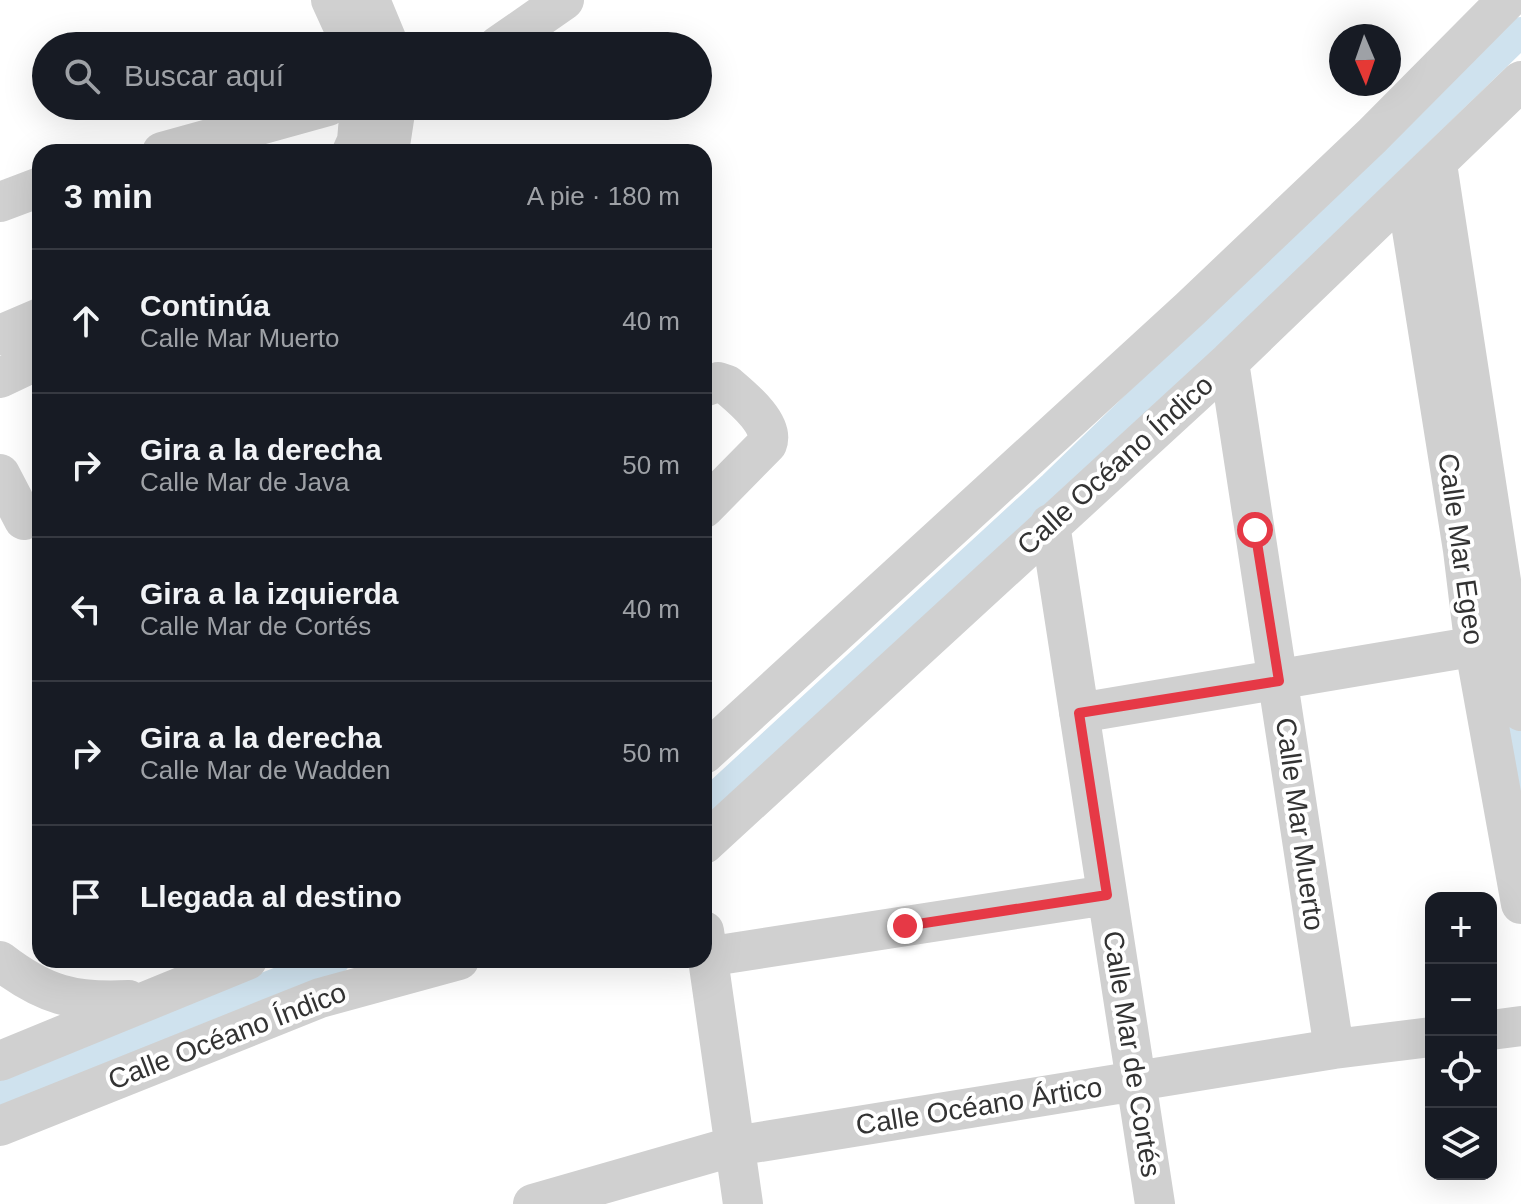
<!DOCTYPE html>
<html lang="es">
<head>
<meta charset="utf-8">
<style>
	:root { --surface:#171b24; --page:#20242c; --text:#f1f3f6; --muted:#9ea1a6; --line:#363941 }
	body { margin:0; font-family:Helvetica,sans-serif; background:var(--page); color:var(--text) }
	.controls { position:absolute; right:24px; bottom:24px; display:grid; overflow:hidden; border-radius:16px; box-shadow:0 8px 32px #0002 }
	.controls button { width:72px; height:72px; display:grid; place-items:center; padding:0; border:0; border-bottom:2px solid var(--line); background:var(--surface); color:var(--text); font:40px sans-serif }
	.compass { position:absolute; left:1329px; top:24px; width:72px; height:72px; border-radius:50%; background:var(--surface); box-shadow:0 8px 32px #0002; rotate:178deg }
	.stop { position:absolute; width:24px; height:24px; margin:-18px; border:6px solid #e63946; border-radius:50%; background:#fff }
	.stop.end { background:#e63946; border-color:#fff; box-shadow:0 2px 8px #0008 }
	.list { margin:0; padding:0; list-style:none }
	h2 { display:flex; justify-content:space-between; align-items:center; height:104px; margin:0; padding:0 32px; font-size:34px }
	h2 small { font-size:26px; font-weight:400; color:var(--muted) }
	.list li { display:grid; grid-template-columns:52px 1fr auto; gap:24px; align-items:center; box-sizing:border-box; height:144px; padding:0 32px; border-top:2px solid var(--line) }
	.list b { display:block; font-size:30px; white-space:nowrap }
	.list p { margin:0; font-size:26px; white-space:nowrap; color:var(--muted) }
	.list em { font-size:26px; font-style:normal; color:var(--muted) }
	.icon { flex:none; width:44px; height:44px; fill:none; stroke:currentColor; stroke-width:2; stroke-linecap:round; stroke-linejoin:round }
	.map { position:relative; flex:none; width:1521px; height:1204px; overflow:hidden }
	.search { position:absolute; background:var(--surface); box-shadow:0 8px 32px #0002; left:32px; top:32px; width:680px; height:88px; display:flex; align-items:center; gap:20px; box-sizing:border-box; padding:0 28px; border-radius:44px; color:var(--muted); font-size:30px }
	.panel { position:absolute; background:var(--surface); box-shadow:0 8px 32px #0002; left:32px; top:144px; width:680px; height:824px; border-radius:24px }
	.map>svg:first-child { display:block }
	.lines { fill:none; stroke-linecap:round; stroke-linejoin:round }
	.canal { stroke:#cfe2ee; stroke-width:30 }
	.minor { stroke:#d0d0d0; stroke-width:40 }
	.route { stroke:#e63946; stroke-width:10 }
	.labels { text-anchor:middle; dominant-baseline:central; stroke-width:8; stroke-linejoin:round; paint-order:stroke }
	.street-label { font-size:28px; fill:#333; stroke:#fff }
</style>
</head>
<body>
<div class="map">
<svg width="1521" height="1204" viewBox="0 0 1521 1204">
	<rect width="100%" height="100%" fill="#fff"/>
	<g class="lines">
		<!-- canal -->
		<path class="canal" d="M 1504,687 L 1521,788
			M 704,807 L 1053,486 L 1521,32
			M 0,1092 L 335,960"/>
		<!-- minor -->
		<path class="minor" d="M 331,0 L 352,46
			M 370,0 L 389,46
			M 498,46 L 564,0
			M 162,152 L 328,106
			M 352,152 L 357,141 L 360,106
			M 389,152 L 396,106
			M 1437,164 L 1521,711
			M 1406,192 L 1463,550 L 1475,649 L 1521,904
			M 0,202 L 40,187
			M 0,335 L 40,318
			M 1229,362 L 1334,1049
			M 0,378 L 40,359
			M 704,387 L 718,382 L 727,385 C 741,397 775,424 767,444 L 704,508
			M 0,474 L 24,520
			M 1050,524 L 1155,1204
			M 1079,713 L 1501,642
			M 704,754 L 1190,309 L 1372,136 L 1507,0
			M 704,844 L 1229,362 L 1521,81
			M 704,931 L 743,1204
			M 706,957 L 1107,895
			M 0,961 C 44,995 74,1003 129,1000
			M 1491,1030 L 1521,1026
			M 0,1061 L 247,960
			M 0,1126 L 320,998 L 459,960
			M 533,1204 L 735,1146 L 1334,1049 L 1431,1037"/>
	</g>
	<g class="lines">
		<!-- route -->
		<path class="route" d="M 905,926 L 1107,895 L 1079,713 L 1279,681 L 1255,530"/>
	</g>
	<g class="labels">
		<!-- street labels -->
		<g class="street-label">
			<text transform="translate(1115 465) rotate(-42)">Calle Océano Índico</text>
			<text transform="translate(1461 549) rotate(82)">Calle Mar Egeo</text>
			<text transform="translate(1300 824) rotate(82)">Calle Mar Muerto</text>
			<text transform="translate(227 1036) rotate(-21)">Calle Océano Índico</text>
			<text transform="translate(1132 1054) rotate(81)">Calle Mar de Cortés</text>
			<text transform="translate(979 1106) rotate(-9)">Calle Océano Ártico</text>
		</g>
	</g>
</svg>
<div class="controls">
<button>+</button>
<button>−</button>
<button><svg class="icon" aria-label="locate" viewBox="0 0 24 24"><circle cx="12" cy="12" r="6"/><path d="M12 2v4M12 18v4M2 12h4M18 12h4"/></svg></button>
<button><svg class="icon" aria-label="layers" viewBox="0 0 24 24"><path d="M12 4l9 5-9 5-9-5zM3 14l9 5 9-5"/></svg></button>
</div>
<svg class="compass" viewBox="-18 -18 36 36"><path d="M0-13l5 13h-10z" fill="#e53935"/><path d="M0 13l5-13h-10z" fill="#9ea1a6"/></svg>
<div class="stop" style="left:1255px;top:530px"></div>
<div class="stop end" style="left:905px;top:926px"></div>
<div class="search"><svg class="icon" aria-label="search" viewBox="0 0 24 24"><circle cx="10" cy="10" r="6"/><path d="M15 15l6 6"/></svg>Buscar aquí</div>
<section class="panel">
<h2>3 min<small>A pie · 180 m</small></h2>
<ul class="list">
<li><svg class="icon" aria-label="ahead" viewBox="0 0 24 24"><path d="M12 20V5M6 11l6-6 6 6"/></svg><div><b>Continúa</b><p>Calle Mar Muerto</p></div><em>40 m</em></li>
<li><svg class="icon" aria-label="right" viewBox="0 0 24 24"><path d="M7 20v-9h11M14 6l5 5-5 5"/></svg><div><b>Gira a la derecha</b><p>Calle Mar de Java</p></div><em>50 m</em></li>
<li><svg class="icon" aria-label="left" viewBox="0 0 24 24"><path d="M17 20v-9H6M10 6l-5 5 5 5"/></svg><div><b>Gira a la izquierda</b><p>Calle Mar de Cortés</p></div><em>40 m</em></li>
<li><svg class="icon" aria-label="right" viewBox="0 0 24 24"><path d="M7 20v-9h11M14 6l5 5-5 5"/></svg><div><b>Gira a la derecha</b><p>Calle Mar de Wadden</p></div><em>50 m</em></li>
<li><svg class="icon" aria-label="arrive" viewBox="0 0 24 24"><path d="M6 21V4h12l-3 4 3 4H6"/></svg><div><b>Llegada al destino</b></div></li>
</ul>
</section>
</div>
</body>
</html>
